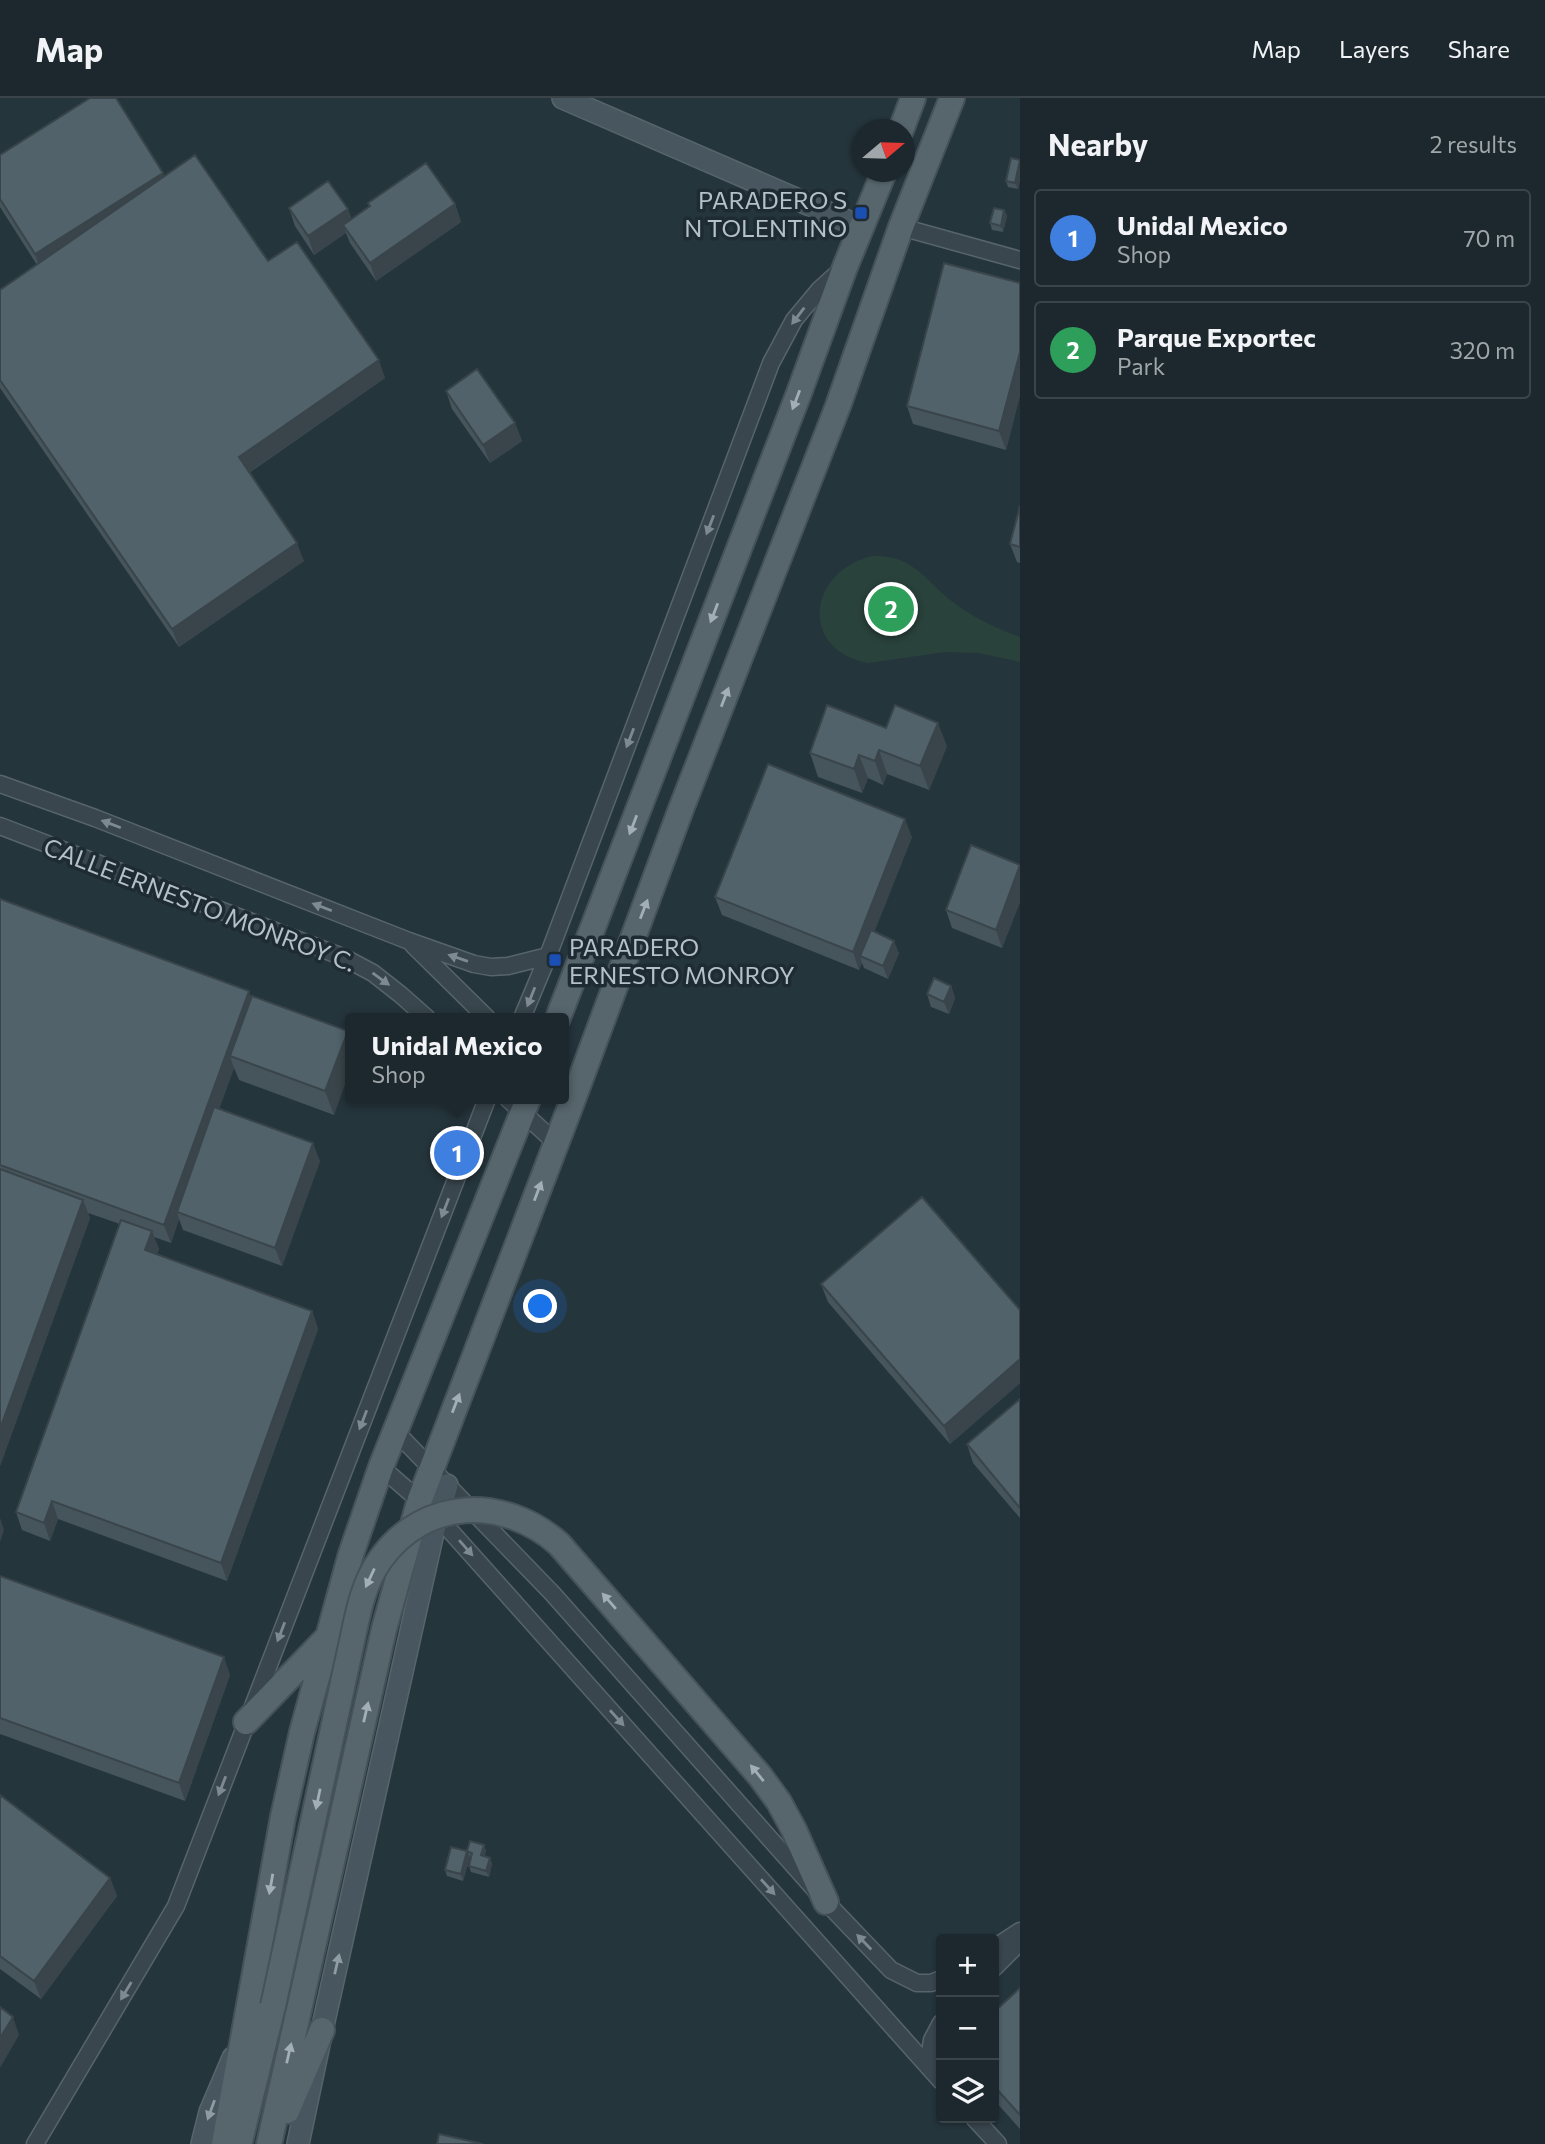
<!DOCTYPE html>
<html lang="en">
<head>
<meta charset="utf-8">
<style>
	:root { --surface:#1c282d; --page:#293439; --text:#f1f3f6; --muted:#a0a6aa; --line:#3a4449; --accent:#b45309 }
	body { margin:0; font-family:Commissioner,sans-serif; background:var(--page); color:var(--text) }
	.controls { position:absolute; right:21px; bottom:21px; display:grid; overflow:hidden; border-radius:7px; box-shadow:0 2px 5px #0004 }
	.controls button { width:63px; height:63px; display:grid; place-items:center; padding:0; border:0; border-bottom:2px solid var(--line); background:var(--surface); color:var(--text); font:35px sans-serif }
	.compass { position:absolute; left:852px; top:21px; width:63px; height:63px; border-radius:50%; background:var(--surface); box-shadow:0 2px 5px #0004; rotate:71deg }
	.you { position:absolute; left:541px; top:1209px; width:24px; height:24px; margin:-18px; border:5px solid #fff; border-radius:50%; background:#1a73e8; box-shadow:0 0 0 10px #1a73e833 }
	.badge { display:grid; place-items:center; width:46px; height:46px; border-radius:50%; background:var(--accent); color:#fff; font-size:23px; font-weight:700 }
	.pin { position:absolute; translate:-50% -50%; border:4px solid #fff; box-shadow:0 2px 7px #0006 }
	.popup { position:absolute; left:345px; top:915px; width:224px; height:91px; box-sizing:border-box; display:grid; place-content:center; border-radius:7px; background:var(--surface); filter:drop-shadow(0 2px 5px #0005); font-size:23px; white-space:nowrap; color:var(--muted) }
	.popup b { font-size:26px; color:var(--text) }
	.popup::after { content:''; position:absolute; left:50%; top:100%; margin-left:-14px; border:14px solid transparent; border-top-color:var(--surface) }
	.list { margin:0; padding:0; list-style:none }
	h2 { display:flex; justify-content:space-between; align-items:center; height:91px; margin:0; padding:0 28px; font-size:30px }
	h2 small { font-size:23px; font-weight:400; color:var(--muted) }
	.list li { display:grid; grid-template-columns:46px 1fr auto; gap:21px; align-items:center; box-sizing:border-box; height:98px; margin:0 14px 14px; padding:0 14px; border:2px solid var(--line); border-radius:7px }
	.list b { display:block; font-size:26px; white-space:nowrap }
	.list p { margin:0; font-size:23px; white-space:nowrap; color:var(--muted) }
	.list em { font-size:23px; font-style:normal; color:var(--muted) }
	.icon { flex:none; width:38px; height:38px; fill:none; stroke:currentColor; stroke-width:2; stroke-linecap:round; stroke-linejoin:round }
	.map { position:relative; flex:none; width:1020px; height:2046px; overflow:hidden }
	header { display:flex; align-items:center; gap:42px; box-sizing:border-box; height:98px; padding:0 35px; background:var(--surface); border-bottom:2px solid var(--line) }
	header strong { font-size:33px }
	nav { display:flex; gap:38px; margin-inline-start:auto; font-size:24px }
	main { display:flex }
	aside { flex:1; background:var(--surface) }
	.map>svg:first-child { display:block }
	.green { fill:#2a423c }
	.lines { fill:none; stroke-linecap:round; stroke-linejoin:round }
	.street-casing { stroke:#57646b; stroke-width:19 }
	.secondary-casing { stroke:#57646b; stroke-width:24 }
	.primary-casing { stroke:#455259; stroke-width:28 }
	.street { stroke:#39464d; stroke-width:16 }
	.secondary { stroke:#48575f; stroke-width:21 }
	.primary { stroke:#57666d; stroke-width:24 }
	.primary-bridge-casing { stroke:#455259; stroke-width:28; stroke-linecap:butt }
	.primary-bridge { stroke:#57666d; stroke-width:24 }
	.wall { fill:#46545b }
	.shaded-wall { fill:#39454a }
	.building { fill:#51626a; stroke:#39454a; stroke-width:2 }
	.oneway { fill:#7d8a91 }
	.oneway2 { fill:#a2afb6 }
	.oneway3 { fill:#8f9ca3 }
	.transit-dot { fill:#1a4fb4; stroke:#1e2b32; stroke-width:2.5 }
	.labels { text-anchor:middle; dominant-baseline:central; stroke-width:7; stroke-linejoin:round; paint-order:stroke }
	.poi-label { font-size:24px; fill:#b5c1c8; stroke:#1e2b32; text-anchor:end }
	.street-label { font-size:24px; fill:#b5c1c8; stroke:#1e2b32 }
</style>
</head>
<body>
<header>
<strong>Map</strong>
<nav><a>Map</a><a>Layers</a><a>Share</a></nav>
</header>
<main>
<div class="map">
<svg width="1020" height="2046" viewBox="0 0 1020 2046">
	<rect width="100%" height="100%" fill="#25353c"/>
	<!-- green -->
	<path class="green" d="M 872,458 C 915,456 926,485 957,507 C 976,521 998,531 1020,539 L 1020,564 L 978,555 L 945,554 L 868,565 C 799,552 807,474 872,458 Z"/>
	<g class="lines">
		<defs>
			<path id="street" d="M 901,129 L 1020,162
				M 0,686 L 95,720 L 409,843 L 474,866 L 491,869 L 508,868 L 548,858
				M 0,728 L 343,859 L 373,875 L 401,897 L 427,920
				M 413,847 L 487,920
				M 522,920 L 548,858 L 771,265 L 794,222 L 819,192 L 840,173
				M 508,1001 L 556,1045
				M 396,1334 L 552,1495 L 826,1804 L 891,1872 L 917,1885 L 931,1885 L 941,1881
				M 381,1369 L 437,1418 L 941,1983
				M 994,1850 L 1020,1833
				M 994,1870 L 1020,1844
				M 928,1968 L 932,1942 L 941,1925
				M 974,2020 L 998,2046
				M 35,2046 L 176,1808 L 487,1001"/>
			<path id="secondary" d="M 563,0 L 863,130
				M 202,2046 L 210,2014 L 233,1960
				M 298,2046 L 322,1932 L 433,1435 L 447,1387"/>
			<path id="primary" d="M 901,32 L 913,0
				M 558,920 L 799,295 L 845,169 L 884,74
				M 246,1624 L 326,1541
				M 794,1732 L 826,1804
				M 287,2013 L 322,1932
				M 240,2043 L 273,1908
				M 224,2046 L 283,1719 L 302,1634 L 351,1456 L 381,1369 L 528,1001
				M 269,2046 L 384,1531 L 420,1401 L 569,1012 L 681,711 L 838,308 L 901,129 L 952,0"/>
		</defs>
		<!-- street casing -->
		<use href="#street" class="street-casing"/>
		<!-- secondary casing -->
		<use href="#secondary" class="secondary-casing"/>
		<!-- primary casing -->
		<use href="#primary" class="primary-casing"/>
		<!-- street -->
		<use href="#street" class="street"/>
		<!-- secondary -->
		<use href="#secondary" class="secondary"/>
		<!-- primary -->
		<use href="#primary" class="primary"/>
		<defs>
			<path id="primary-bridge" d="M 273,1908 L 352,1543 C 358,1515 363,1486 380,1462 C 424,1399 505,1398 559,1446 L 760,1678 L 779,1704 L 794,1732"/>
		</defs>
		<!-- primary-bridge casing -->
		<use href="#primary-bridge" class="primary-bridge-casing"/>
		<!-- primary-bridge -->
		<use href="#primary-bridge" class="primary-bridge"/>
	</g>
	<!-- wall -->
	<path class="wall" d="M 0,57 L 164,78 L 268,163 L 385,280 L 249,375 L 304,463 L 179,549 L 0,290 L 0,192 L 37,167 L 0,109 Z
		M 1020,62 L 1020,81 L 1018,91 L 1008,89 L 1006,83 Z
		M 368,105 L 455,106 L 461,124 L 376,183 L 350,145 L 346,135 L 314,157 L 295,128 L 289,110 L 348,111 L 352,122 L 369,109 Z
		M 1004,112 L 1007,118 L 1003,134 L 992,132 L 990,125 Z
		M 1020,185 L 1020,297 L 1006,352 L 913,326 L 907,308 Z
		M 446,293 L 515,325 L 522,343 L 490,365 L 452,311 Z
		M 1020,408 L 1020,465 L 1017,464 L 1010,446 Z
		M 886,630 L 947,648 L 929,692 L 887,676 L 883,687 L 868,680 L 862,695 L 818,679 L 810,655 Z
		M 912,739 L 874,834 L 899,855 L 888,881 L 864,870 L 862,865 L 859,872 L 722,817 L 715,799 Z
		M 1020,767 L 1020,804 L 1002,850 L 952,830 L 946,812 Z
		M 0,801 L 252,900 L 348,933 L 334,1017 L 239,982 L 234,970 L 219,1011 L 320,1063 L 282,1168 L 183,1132 L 179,1121 L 171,1145 L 154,1139 L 159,1151 L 157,1156 L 312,1213 L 318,1231 L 227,1483 L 58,1421 L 50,1443 L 22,1432 L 16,1414 L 120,1126 L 88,1115 L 90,1120 L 0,1368 Z
		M 951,888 L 955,900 L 949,916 L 931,909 L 927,896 Z
		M 821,1186 L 1020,1212 L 1020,1285 L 950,1346 L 828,1204 Z
		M 1020,1301 L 1020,1420 L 973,1365 L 967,1346 Z
		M 0,1478 L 230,1577 L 185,1703 L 0,1636 Z
		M 0,1697 L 110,1780 L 117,1798 L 41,1901 L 0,1871 Z
		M 484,1747 L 486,1753 L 484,1758 L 490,1760 L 492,1766 L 489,1779 L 471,1774 L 469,1768 L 471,1760 L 470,1759 L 463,1783 L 447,1778 L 445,1772 L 467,1753 Z
		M 1020,1890 L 1020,2031 L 994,2002 L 994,1914 Z"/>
	<!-- shaded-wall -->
	<path class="shaded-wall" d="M 1020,65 L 1020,81 L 1018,91 L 1015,85 Z
		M 163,75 L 170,93 L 41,174 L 35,156 Z
		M 455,106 L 461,124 L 376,183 L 370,165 Z
		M 348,111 L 354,129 L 343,127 L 346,135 L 314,157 L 308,138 Z
		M 1004,112 L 1007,118 L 1003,134 L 1001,128 Z
		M 1020,254 L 1020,297 L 1006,352 L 999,333 Z
		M 379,262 L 385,280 L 245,377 L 239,359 Z
		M 515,325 L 522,343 L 490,365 L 483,347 Z
		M 297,445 L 304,463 L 179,549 L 172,531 Z
		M 938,625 L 947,648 L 929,692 L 920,668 Z
		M 879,652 L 887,676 L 883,687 L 875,663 Z
		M 859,657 L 868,680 L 862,695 L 854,671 Z
		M 905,721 L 912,739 L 864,860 L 860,858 L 862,865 L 859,872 L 853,854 Z
		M 1020,769 L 1020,804 L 1002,850 L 996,832 Z
		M 894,843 L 899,855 L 888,881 L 883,868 Z
		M 951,888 L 955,900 L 949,916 L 944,904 Z
		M 249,893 L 256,911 L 230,958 L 234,970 L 181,1115 L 177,1114 L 179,1121 L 171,1145 L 164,1127 Z
		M 348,933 L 350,940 L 350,973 L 334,1017 L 325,993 Z
		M 313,1045 L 320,1063 L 282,1168 L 275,1150 Z
		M 83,1102 L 90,1120 L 0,1368 L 0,1331 Z
		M 152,1133 L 159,1151 L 152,1170 L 145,1152 Z
		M 312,1213 L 318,1231 L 227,1483 L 221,1465 Z
		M 1020,1261 L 1020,1285 L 950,1346 L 944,1328 Z
		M 52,1403 L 58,1421 L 50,1443 L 44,1425 Z
		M 0,1420 L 4,1432 L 0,1444 Z
		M 224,1559 L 230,1577 L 185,1703 L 179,1685 Z
		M 484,1747 L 486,1753 L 483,1763 L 481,1757 Z
		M 467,1753 L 470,1759 L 463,1783 L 461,1776 Z
		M 490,1760 L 492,1766 L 489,1779 L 486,1773 Z
		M 110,1780 L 117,1798 L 41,1901 L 34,1883 Z
		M 13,1919 L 19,1937 L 0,1970 L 0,1940 Z"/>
	<!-- building -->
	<path class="building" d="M 90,0 L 116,0 L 163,75 L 35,156 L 0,101 L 0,57 Z
		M 195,57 L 268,163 L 297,144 L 379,262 L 239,359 L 297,445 L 172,531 L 0,282 L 0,192 Z
		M 1011,60 L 1020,62 L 1015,85 L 1006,83 Z
		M 426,65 L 455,106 L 370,165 L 343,127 L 370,108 L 368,105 Z
		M 328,83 L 348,111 L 308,138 L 289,110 Z
		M 994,110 L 1004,112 L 1001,128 L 990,125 Z
		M 944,165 L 1020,185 L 1020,254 L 999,333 L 907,308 Z
		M 477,271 L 515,325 L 483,347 L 446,293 Z
		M 1020,408 L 1020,449 L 1010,446 Z
		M 827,607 L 886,630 L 895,607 L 938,625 L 920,668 L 879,652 L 875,663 L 859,657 L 854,671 L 810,655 Z
		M 768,666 L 905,721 L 853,854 L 715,799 Z
		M 971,747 L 1020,767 L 996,832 L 946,812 Z
		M 0,801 L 249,893 L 164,1127 L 0,1067 Z
		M 871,832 L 894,843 L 883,868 L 860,858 Z
		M 934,880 L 951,888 L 944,904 L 927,896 Z
		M 252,898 L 348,933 L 325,993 L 230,958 Z
		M 214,1009 L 313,1045 L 275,1150 L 177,1114 Z
		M 0,1071 L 83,1102 L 0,1331 Z
		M 922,1099 L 1020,1212 L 1020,1261 L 944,1328 L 821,1186 Z
		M 121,1122 L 152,1133 L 145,1152 L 312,1213 L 221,1465 L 52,1403 L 44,1425 L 16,1414 Z
		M 1020,1301 L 1020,1410 L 967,1346 Z
		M 0,1478 L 224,1559 L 179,1685 L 0,1620 Z
		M 0,1697 L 110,1780 L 34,1883 L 0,1858 Z
		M 470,1743 L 484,1747 L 481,1757 L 490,1760 L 486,1773 L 469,1768 L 472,1755 L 467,1753 L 461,1776 L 445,1772 L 451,1749 L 467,1753 Z
		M 1020,1890 L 1020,2017 L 994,1988 L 994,1914 Z
		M 0,1909 L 13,1919 L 0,1940 Z
		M 439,2036 L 483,2046 L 437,2046 Z"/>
	<!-- one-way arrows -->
	<defs><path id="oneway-solid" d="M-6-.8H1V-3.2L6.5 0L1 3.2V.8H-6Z" transform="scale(1.75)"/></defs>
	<g class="oneway">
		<use href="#oneway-solid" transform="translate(798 218) rotate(127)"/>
		<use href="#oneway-solid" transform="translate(710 427) rotate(111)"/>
		<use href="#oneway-solid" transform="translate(630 640) rotate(111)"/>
		<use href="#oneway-solid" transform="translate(111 726) rotate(-159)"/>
		<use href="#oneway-solid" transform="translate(322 809) rotate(-159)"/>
		<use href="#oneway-solid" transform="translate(458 860) rotate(-161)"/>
		<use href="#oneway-solid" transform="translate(381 881) rotate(36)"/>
		<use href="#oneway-solid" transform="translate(531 899) rotate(112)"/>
		<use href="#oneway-solid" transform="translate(445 1110) rotate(111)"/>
		<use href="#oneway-solid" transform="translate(363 1322) rotate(111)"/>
		<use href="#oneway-solid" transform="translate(466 1450) rotate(49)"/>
		<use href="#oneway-solid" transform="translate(281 1534) rotate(111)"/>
		<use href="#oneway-solid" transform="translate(617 1620) rotate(48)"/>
		<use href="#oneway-solid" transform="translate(222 1688) rotate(111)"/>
		<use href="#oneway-solid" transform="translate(768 1789) rotate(48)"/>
		<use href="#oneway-solid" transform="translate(864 1844) rotate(-134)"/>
		<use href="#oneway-solid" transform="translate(126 1893) rotate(121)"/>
	</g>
	<g class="oneway2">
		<use href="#oneway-solid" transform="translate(796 302) rotate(111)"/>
		<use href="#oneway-solid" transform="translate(714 515) rotate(111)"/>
		<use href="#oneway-solid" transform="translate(725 599) rotate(-69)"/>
		<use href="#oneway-solid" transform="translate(633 727) rotate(111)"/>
		<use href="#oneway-solid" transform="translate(644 811) rotate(-69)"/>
		<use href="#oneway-solid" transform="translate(538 1093) rotate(-69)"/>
		<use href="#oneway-solid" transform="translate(456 1305) rotate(-69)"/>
		<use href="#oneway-solid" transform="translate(370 1480) rotate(115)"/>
		<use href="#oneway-solid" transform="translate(609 1503) rotate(-131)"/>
		<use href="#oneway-solid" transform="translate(366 1614) rotate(-77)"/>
		<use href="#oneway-solid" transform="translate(757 1675) rotate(-129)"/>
		<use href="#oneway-solid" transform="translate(318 1701) rotate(102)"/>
		<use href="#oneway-solid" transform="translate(271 1786) rotate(100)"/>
		<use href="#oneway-solid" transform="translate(289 1955) rotate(-77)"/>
	</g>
	<g class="oneway3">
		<use href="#oneway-solid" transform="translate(337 1866) rotate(-77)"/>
		<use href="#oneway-solid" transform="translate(211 2012) rotate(110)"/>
	</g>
	<!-- markers -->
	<g class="transit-dot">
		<rect x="854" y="108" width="14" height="14" rx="3.5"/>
		<rect x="548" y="855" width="14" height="14" rx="3.5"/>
	</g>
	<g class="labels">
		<!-- poi labels -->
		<g class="poi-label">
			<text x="847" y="101">PARADERO S<tspan x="847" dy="28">N TOLENTINO</tspan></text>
			<text x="569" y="848" text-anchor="start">PARADERO<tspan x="569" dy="28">ERNESTO MONROY</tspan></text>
		</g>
		<!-- street labels -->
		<g class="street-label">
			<text transform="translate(200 806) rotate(21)">CALLE ERNESTO MONROY C.</text>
		</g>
	</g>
</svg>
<div class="controls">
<button>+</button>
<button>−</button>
<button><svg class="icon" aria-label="layers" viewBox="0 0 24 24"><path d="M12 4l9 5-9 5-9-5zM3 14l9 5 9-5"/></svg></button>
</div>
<svg class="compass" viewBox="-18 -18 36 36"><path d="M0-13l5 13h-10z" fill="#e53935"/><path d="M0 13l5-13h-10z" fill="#a0a6aa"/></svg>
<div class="you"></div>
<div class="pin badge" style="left:457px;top:1055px;background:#3f7fe0">1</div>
<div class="popup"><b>Unidal Mexico</b>Shop</div>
<div class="pin badge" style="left:891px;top:511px;background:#2e9e5b">2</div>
</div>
<aside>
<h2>Nearby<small>2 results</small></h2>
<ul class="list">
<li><span class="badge" style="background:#3f7fe0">1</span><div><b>Unidal Mexico</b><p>Shop</p></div><em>70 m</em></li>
<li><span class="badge" style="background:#2e9e5b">2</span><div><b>Parque Exportec</b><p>Park</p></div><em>320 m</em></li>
</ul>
</aside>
</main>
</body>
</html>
